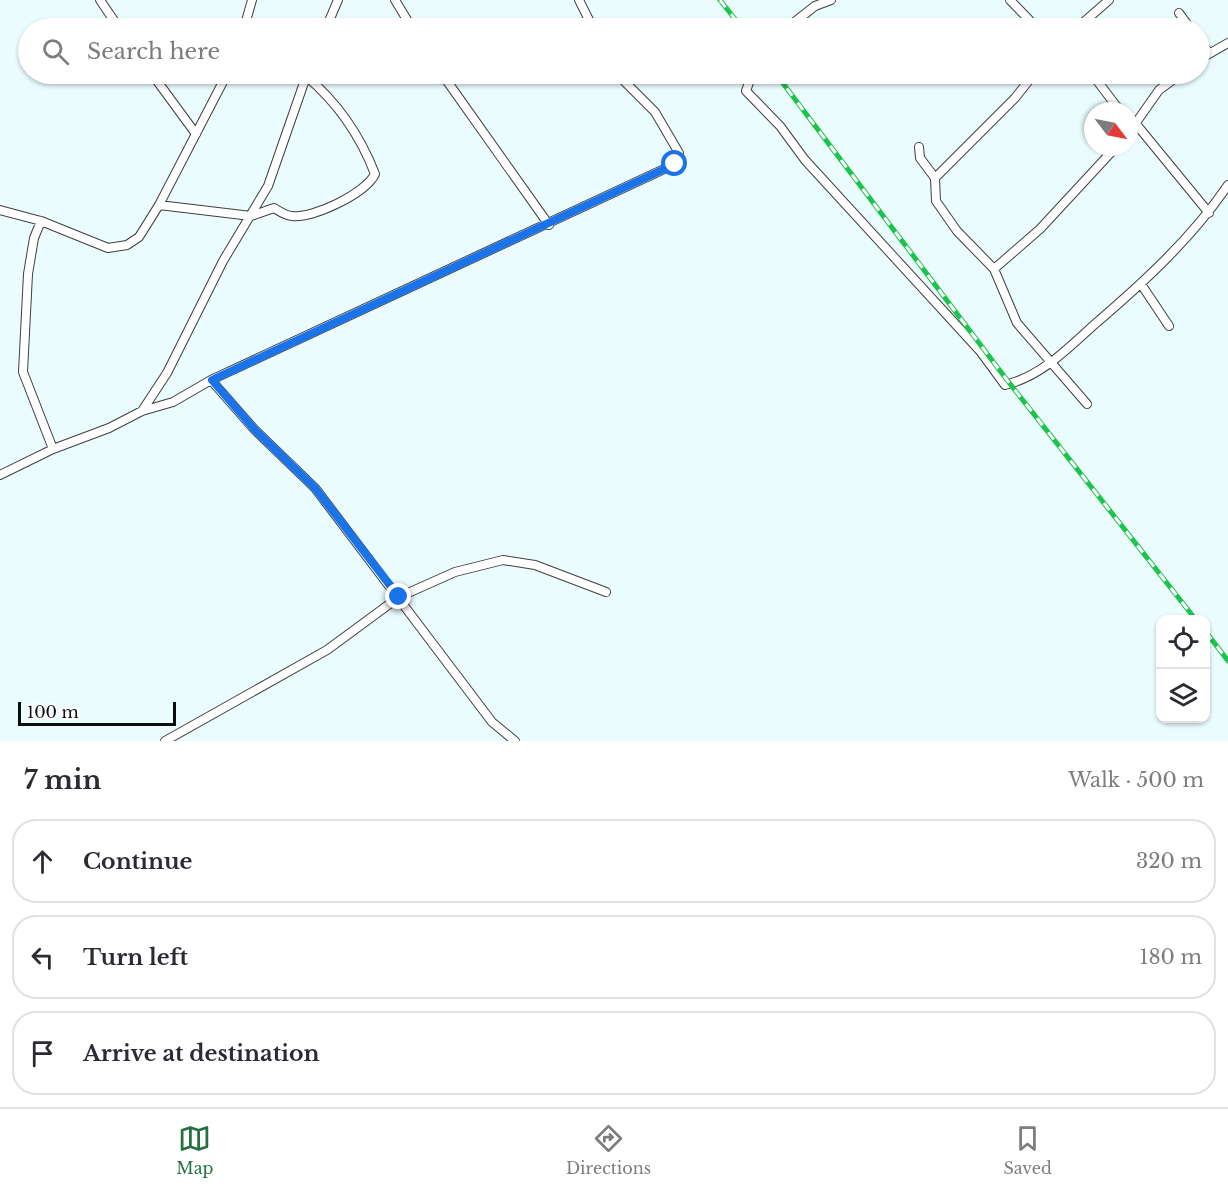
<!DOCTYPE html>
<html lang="en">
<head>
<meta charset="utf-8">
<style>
	:root { --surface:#fff; --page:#f7f7f7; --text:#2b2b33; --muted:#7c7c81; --line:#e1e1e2; --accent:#24703e }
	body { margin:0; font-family:"Libre Baskerville",serif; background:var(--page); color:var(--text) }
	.controls { position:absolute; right:18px; bottom:18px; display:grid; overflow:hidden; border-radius:12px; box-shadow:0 2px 4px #0004 }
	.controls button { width:54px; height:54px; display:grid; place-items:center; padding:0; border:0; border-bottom:2px solid var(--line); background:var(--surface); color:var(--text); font:30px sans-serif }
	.compass { position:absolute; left:1084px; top:102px; width:54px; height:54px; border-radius:50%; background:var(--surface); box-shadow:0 2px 4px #0004; rotate:122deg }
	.scale { position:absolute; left:18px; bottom:15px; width:158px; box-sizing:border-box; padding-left:6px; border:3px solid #0c0c0c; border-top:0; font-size:16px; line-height:21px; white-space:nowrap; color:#0c0c0c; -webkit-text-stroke:4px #fff; paint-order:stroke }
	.stop { position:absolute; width:18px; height:18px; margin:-14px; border:4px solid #1a73e8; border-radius:50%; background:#fff }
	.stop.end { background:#1a73e8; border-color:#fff; box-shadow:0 2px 6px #0008 }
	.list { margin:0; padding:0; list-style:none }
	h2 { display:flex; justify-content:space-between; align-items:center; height:78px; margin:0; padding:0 24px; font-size:26px }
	h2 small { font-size:20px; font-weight:400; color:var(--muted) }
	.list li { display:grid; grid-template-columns:39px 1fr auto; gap:18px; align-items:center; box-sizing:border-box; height:84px; margin:0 12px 12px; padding:0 12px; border:2px solid var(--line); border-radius:24px }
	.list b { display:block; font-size:22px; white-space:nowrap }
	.list em { font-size:20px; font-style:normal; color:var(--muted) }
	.icon { flex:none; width:33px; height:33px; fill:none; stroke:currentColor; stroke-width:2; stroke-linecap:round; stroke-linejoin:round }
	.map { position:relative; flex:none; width:1228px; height:741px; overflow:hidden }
	.search { position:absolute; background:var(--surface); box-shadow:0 2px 4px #0004; left:18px; right:18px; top:18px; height:66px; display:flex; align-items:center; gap:15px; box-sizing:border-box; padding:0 21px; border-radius:33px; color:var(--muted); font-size:22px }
	.sheet { height:366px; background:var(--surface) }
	nav { display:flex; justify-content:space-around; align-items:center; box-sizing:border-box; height:84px; border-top:2px solid var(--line); background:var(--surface); font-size:16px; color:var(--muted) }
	nav a { display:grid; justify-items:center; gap:3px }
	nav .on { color:var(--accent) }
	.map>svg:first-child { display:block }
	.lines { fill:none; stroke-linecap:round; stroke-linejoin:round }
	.street-casing { stroke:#3f3f3f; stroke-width:10 }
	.street { stroke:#fff; stroke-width:8 }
	.rail-casing { stroke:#1cc44b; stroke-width:5 }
	.rail { stroke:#fff; stroke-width:3; stroke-dasharray:9; stroke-linecap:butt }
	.route { stroke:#1a73e8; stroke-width:8 }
</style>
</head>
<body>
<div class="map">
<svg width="1228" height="741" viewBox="0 0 1228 741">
	<rect width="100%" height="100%" fill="#ebfcff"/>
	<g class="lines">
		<defs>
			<path id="street" d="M 100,0 L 119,28
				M 395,0 L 412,28
				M 579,0 L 593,28
				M 1010,0 L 1037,28
				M 1179,13 L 1190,28
				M 244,28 L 252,0
				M 326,28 L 338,0
				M 787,28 L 815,6 L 831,0
				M 1077,28 L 1109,0
				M 1200,41 L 1209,53
				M 1200,59 L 1228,43
				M 152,74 L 196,134
				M 442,74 L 549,225
				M 752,74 L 746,91 L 780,126 L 805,160 L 980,351 L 1005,385 C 1042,376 1068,348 1095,324 C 1144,282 1192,238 1228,185
				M 1092,74 L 1120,111
				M 1129,122 L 1133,127 L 1129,132
				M 1136,124 L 1209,213
				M 1133,127 L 1159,90 L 1181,74
				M 919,147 L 920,158 L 935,178
				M 159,205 L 251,216 L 274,208 C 279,211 286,216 292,216 C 313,219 366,193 375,174 C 360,135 338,103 306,76
				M 0,210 L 41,221 L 108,248 L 127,245 L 139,237 L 159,205 L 227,74
				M 41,221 L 34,238 L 28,274 L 23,372 L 53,449
				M 994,269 L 957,231 L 936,201 L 935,178 L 1015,98 L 1034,74
				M 1141,284 L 1169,326
				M 211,380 L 254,429 L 315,488 L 492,722 L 515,741
				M 1087,404 L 1017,323 L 994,269 L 1040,229 L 1116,147
				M 142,411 L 167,373 L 223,261 L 268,186 L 307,74
				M 0,475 L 53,449 L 109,428 L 142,411 L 173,402 L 211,380 L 675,164 L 679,153 L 655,112 L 617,74
				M 165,741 L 327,650 L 399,597 L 455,572 L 503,560 L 535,565 L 606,592"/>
		</defs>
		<!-- street casing -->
		<use href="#street" class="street-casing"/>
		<!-- street -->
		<use href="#street" class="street"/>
		<defs>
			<path id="rail" d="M 720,0 L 742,28
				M 776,74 L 1007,380 L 1196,620
				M 1206,632 L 1228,661"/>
		</defs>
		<!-- rail casing -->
		<use href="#rail" class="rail-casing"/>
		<!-- rail -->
		<use href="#rail" class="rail"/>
	</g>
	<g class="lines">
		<!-- route -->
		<path class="route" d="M 399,597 L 315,488 L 254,429 L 212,380 L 675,164"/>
	</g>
</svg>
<div class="controls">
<button><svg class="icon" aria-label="locate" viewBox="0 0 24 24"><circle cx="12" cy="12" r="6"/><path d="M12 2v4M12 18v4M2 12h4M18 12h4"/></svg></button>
<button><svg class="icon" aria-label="layers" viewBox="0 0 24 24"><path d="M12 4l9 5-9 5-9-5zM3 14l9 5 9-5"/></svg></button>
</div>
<svg class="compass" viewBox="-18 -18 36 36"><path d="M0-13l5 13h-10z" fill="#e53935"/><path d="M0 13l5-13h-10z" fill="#7c7c81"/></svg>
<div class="scale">100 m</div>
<div class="stop" style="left:675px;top:164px"></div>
<div class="stop end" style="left:399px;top:597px"></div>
<div class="search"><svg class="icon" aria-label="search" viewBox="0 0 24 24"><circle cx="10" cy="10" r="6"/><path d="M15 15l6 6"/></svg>Search here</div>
</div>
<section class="sheet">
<h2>7 min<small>Walk · 500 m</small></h2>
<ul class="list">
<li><svg class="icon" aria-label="ahead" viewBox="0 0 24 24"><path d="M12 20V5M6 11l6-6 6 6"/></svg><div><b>Continue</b></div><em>320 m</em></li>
<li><svg class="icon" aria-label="left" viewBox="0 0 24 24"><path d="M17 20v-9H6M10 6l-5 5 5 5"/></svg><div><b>Turn left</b></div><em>180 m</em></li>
<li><svg class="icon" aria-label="arrive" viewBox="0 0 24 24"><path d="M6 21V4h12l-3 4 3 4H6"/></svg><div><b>Arrive at destination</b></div></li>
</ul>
</section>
<nav>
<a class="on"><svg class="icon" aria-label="map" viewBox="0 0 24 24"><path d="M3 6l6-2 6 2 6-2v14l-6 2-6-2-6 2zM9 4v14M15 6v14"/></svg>Map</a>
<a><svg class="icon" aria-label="directions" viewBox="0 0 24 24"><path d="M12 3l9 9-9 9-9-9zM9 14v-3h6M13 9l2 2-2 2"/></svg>Directions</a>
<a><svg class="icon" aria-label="saved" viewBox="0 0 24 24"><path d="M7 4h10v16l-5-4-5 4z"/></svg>Saved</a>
</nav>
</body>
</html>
